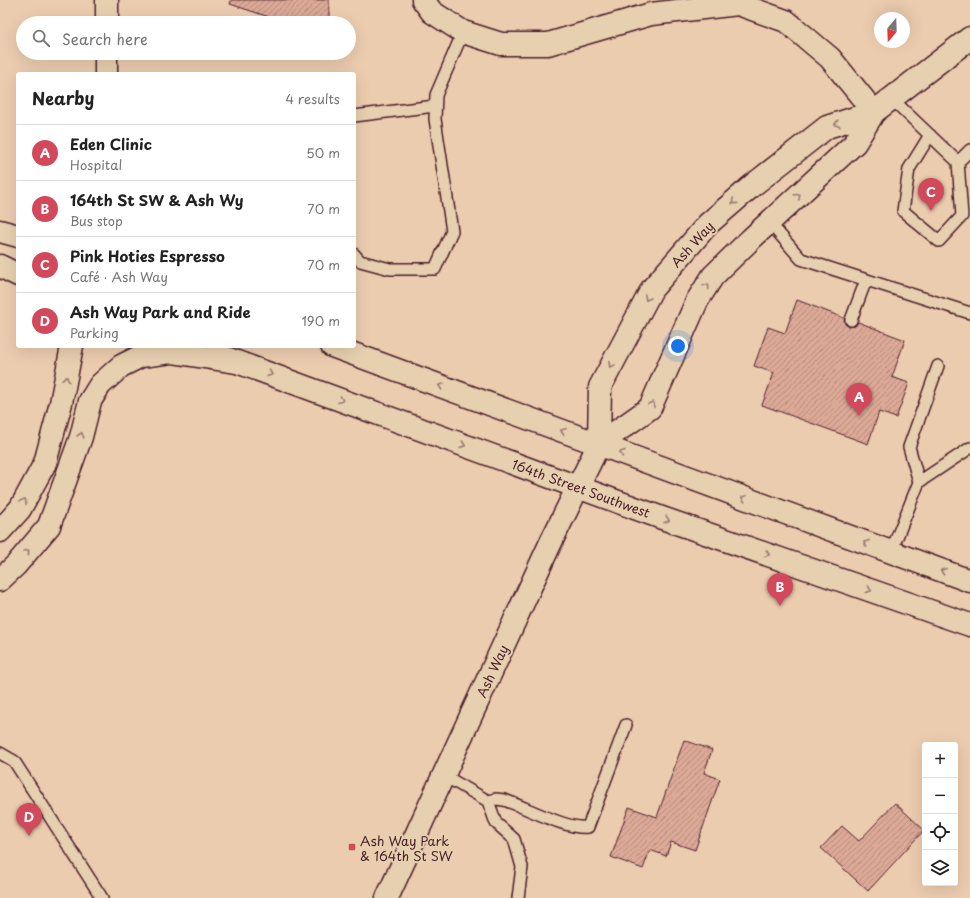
<!DOCTYPE html>
<html lang="en">
<head>
<meta charset="utf-8">
<style>
	:root { --surface:#fff; --page:#f2f2f2; --text:#222; --muted:#767676; --line:#e0e0e0; --accent:#d1495b }
	body { margin:0; font-family:"Playpen Sans",sans-serif; background:var(--page); color:var(--text) }
	.controls { position:absolute; right:12px; bottom:12px; display:grid; overflow:hidden; border-radius:4px; box-shadow:0 4px 16px #0002 }
	.controls button { width:36px; height:36px; display:grid; place-items:center; padding:0; border:0; border-bottom:1px solid var(--line); background:var(--surface); color:var(--text); font:20px sans-serif }
	.compass { position:absolute; left:874px; top:12px; width:36px; height:36px; border-radius:50%; background:var(--surface); box-shadow:0 4px 16px #0002; rotate:199deg }
	.you { position:absolute; left:678px; top:346px; width:14px; height:14px; margin:-10px; border:3px solid #fff; border-radius:50%; background:#1a73e8; box-shadow:0 0 0 6px #1a73e833 }
	.badge { display:grid; place-items:center; width:26px; height:26px; border-radius:50%; background:var(--accent); color:#fff; font-size:13px; font-weight:700 }
	.pin { position:absolute; translate:-50% -33px; filter:drop-shadow(0 1px 2px #0008) }
	.pin::after { content:''; position:absolute; top:21px; width:14px; height:12px; background:inherit; clip-path:polygon(0 0,100% 0,50% 100%) }
	.list { margin:0; padding:0; list-style:none }
	h2 { display:flex; justify-content:space-between; align-items:center; height:52px; margin:0; padding:0 16px; font-size:17px }
	h2 small { font-size:13px; font-weight:400; color:var(--muted) }
	.list li { display:grid; grid-template-columns:26px 1fr auto; gap:12px; align-items:center; box-sizing:border-box; height:56px; padding:0 16px; border-top:1px solid var(--line) }
	.list b { display:block; font-size:15px; white-space:nowrap }
	.list p { margin:0; font-size:13px; white-space:nowrap; color:var(--muted) }
	.list em { font-size:13px; font-style:normal; color:var(--muted) }
	.icon { flex:none; width:22px; height:22px; fill:none; stroke:currentColor; stroke-width:2; stroke-linecap:round; stroke-linejoin:round }
	.map { position:relative; flex:none; width:970px; height:898px; overflow:hidden }
	.search { position:absolute; background:var(--surface); box-shadow:0 4px 16px #0002; left:16px; top:16px; width:340px; height:44px; display:flex; align-items:center; gap:10px; box-sizing:border-box; padding:0 14px; border-radius:22px; color:var(--muted); font-size:15px }
	.panel { position:absolute; background:var(--surface); box-shadow:0 4px 16px #0002; left:16px; top:72px; width:340px; height:276px; border-radius:4px }
	.map>svg:first-child { display:block }
	.building { fill:url(#building-hatch); stroke:#4a1f2b }
	.lines { fill:none; stroke-linecap:round; stroke-linejoin:round }
	.lane-casing { stroke:#4a1f2b; stroke-width:14 }
	.street-casing { stroke:#4a1f2b; stroke-width:25 }
	.secondary-casing { stroke:#4a1f2b; stroke-width:25 }
	.highway-casing { stroke:#4a1f2b; stroke-width:25 }
	.lane { stroke:#e7d0b0; stroke-width:11 }
	.street { stroke:#e7d0b0; stroke-width:22 }
	.secondary { stroke:#e7d0b0; stroke-width:22 }
	.highway { stroke:#e7d0b0; stroke-width:22 }
	.oneway { stroke:#98786e }
	.poi-dot { fill:#d1495b; stroke:#e7d0b0; stroke-width:1.5 }
	.labels { text-anchor:middle; dominant-baseline:central; stroke-width:4; stroke-linejoin:round; paint-order:stroke }
	.street-label { font-size:13px; fill:#4a1f2b; stroke:#e7d0b0 }
	.poi-label { font-size:13px; fill:#4a1f2b; stroke:#e7d0b0; text-anchor:start }
</style>
</head>
<body>
<div class="map">
<svg width="970" height="898" viewBox="0 0 970 898">
	<defs>
		<pattern id="building-hatch" width="6" height="6" patternUnits="userSpaceOnUse"><rect width="6" height="6" fill="#dda997"/><path d="M-1 1l2-2M0 6l6-6M5 7l2-2" fill="none" stroke="#b5897b"/></pattern>
	</defs>
	<rect width="100%" height="100%" fill="#ecccaf"/>
	<filter id="ink" filterUnits="userSpaceOnUse"><feTurbulence type="fractalNoise" baseFrequency=".025" numOctaves="2"/><feDisplacementMap in="SourceGraphic" scale="8" xChannelSelector="R" yChannelSelector="G"/><feConvolveMatrix kernelMatrix="1 2 1 2 8 2 1 2 1" color-interpolation-filters="sRGB"/></filter>
	<g filter="url(#ink)">
		<!-- building -->
		<path class="building" d="M 231,0 L 329,0 L 329,23 L 287,23 L 230,4 Z
			M 797,300 L 844,318 L 845,324 L 849,327 L 855,326 L 858,322 L 905,340 L 892,377 L 909,383 L 896,418 L 879,412 L 868,444 L 762,405 L 774,373 L 754,366 L 768,327 L 785,333 Z
			M 684,740 L 712,750 L 704,773 L 720,779 L 695,850 L 671,842 L 666,856 L 650,850 L 643,869 L 611,857 L 629,807 L 657,817 Z
			M 895,803 L 924,830 L 868,891 L 821,848 L 842,826 L 859,841 Z"/>
		<g class="lines">
			<defs>
				<path id="lane" d="M 892,99 L 958,162 L 962,216 L 939,241 L 903,211 L 909,169 L 930,135
					M 354,116 L 435,106
					M 958,162 L 970,150
					M 769,222 L 801,259 L 970,313
					M 354,254 L 360,261 L 390,269 L 435,269 L 452,231 L 435,119 L 436,95 L 463,32
					M 851,320 L 866,280
					M 919,482 L 909,447 L 938,366
					M 891,552 L 919,482 L 970,448
					M 0,753 L 14,761 L 102,898
					M 443,775 L 488,801 L 496,799 L 504,800 C 526,807 567,830 588,827 L 626,725
					M 488,801 L 496,823 L 514,839 L 522,867 L 518,898"/>
				<path id="street" d="M 423,0 L 432,12 L 463,32 L 501,44 L 548,44 L 651,14 L 738,4 L 786,21 L 830,58 L 874,112"/>
				<path id="secondary" d="M 0,231 L 18,236
					M 0,266 L 18,275
					M 332,346 L 970,581
					M 218,355 L 662,518 L 970,625
					M 599,444 L 650,408 L 697,301 L 713,276 L 751,239 L 855,143 L 874,112
					M 387,898 L 551,542 L 599,444 L 600,387 L 652,289 L 708,224 L 753,185 L 827,127 L 874,112 L 970,38"/>
				<path id="highway" d="M 107,23 L 107,0
					M 106,74 L 106,53
					M 0,531 L 20,509 L 45,463 L 61,403 L 72,346
					M 0,580 L 16,565 L 49,526 L 81,437 L 90,401 L 100,385 L 121,366 L 141,356 L 172,352 L 236,362"/>
			</defs>
			<!-- lane casing -->
			<use href="#lane" class="lane-casing"/>
			<!-- street casing -->
			<use href="#street" class="street-casing"/>
			<!-- secondary casing -->
			<use href="#secondary" class="secondary-casing"/>
			<!-- highway casing -->
			<use href="#highway" class="highway-casing"/>
			<!-- lane -->
			<use href="#lane" class="lane"/>
			<!-- street -->
			<use href="#street" class="street"/>
			<!-- secondary -->
			<use href="#secondary" class="secondary"/>
			<!-- highway -->
			<use href="#highway" class="highway"/>
		</g>
		<!-- one-way arrows -->
		<defs><path id="oneway-chevron" d="M-2-3.5L2.5 0L-2 3.5" fill="none" stroke-width="1.6" stroke-linecap="round" stroke-linejoin="round"/></defs>
		<g class="oneway">
			<use href="#oneway-chevron" transform="translate(837 124) rotate(162)"/>
			<use href="#oneway-chevron" transform="translate(798 196) rotate(-42)"/>
			<use href="#oneway-chevron" transform="translate(734 202) rotate(139)"/>
			<use href="#oneway-chevron" transform="translate(707 286) rotate(-57)"/>
			<use href="#oneway-chevron" transform="translate(647 298) rotate(118)"/>
			<use href="#oneway-chevron" transform="translate(611 365) rotate(118)"/>
			<use href="#oneway-chevron" transform="translate(270 374) rotate(20)"/>
			<use href="#oneway-chevron" transform="translate(66 379) rotate(-79)"/>
			<use href="#oneway-chevron" transform="translate(441 386) rotate(-160)"/>
			<use href="#oneway-chevron" transform="translate(341 400) rotate(20)"/>
			<use href="#oneway-chevron" transform="translate(652 404) rotate(-60)"/>
			<use href="#oneway-chevron" transform="translate(563 431) rotate(-160)"/>
			<use href="#oneway-chevron" transform="translate(81 435) rotate(-74)"/>
			<use href="#oneway-chevron" transform="translate(463 445) rotate(20)"/>
			<use href="#oneway-chevron" transform="translate(622 453) rotate(-160)"/>
			<use href="#oneway-chevron" transform="translate(744 498) rotate(-160)"/>
			<use href="#oneway-chevron" transform="translate(24 501) rotate(-61)"/>
			<use href="#oneway-chevron" transform="translate(667 520) rotate(19)"/>
			<use href="#oneway-chevron" transform="translate(866 543) rotate(-160)"/>
			<use href="#oneway-chevron" transform="translate(27 552) rotate(-50)"/>
			<use href="#oneway-chevron" transform="translate(767 554) rotate(19)"/>
			<use href="#oneway-chevron" transform="translate(943 571) rotate(-160)"/>
			<use href="#oneway-chevron" transform="translate(869 590) rotate(19)"/>
		</g>
	</g>
	<!-- markers -->
	<rect class="poi-dot" x="348" y="843" width="8" height="8" rx="2"/>
	<g class="labels">
		<!-- street labels -->
		<g class="street-label">
			<text transform="translate(692 244) rotate(-48)">Ash Way</text>
			<text transform="translate(581 488) rotate(20)">164th Street Southwest</text>
			<text transform="translate(492 671) rotate(-65)">Ash Way</text>
		</g>
		<!-- poi labels -->
		<g class="poi-label">
			<text x="360" y="840">Ash Way Park<tspan x="360" dy="15">&amp; 164th St SW</tspan></text>
		</g>
	</g>
</svg>
<div class="controls">
<button>+</button>
<button>−</button>
<button><svg class="icon" aria-label="locate" viewBox="0 0 24 24"><circle cx="12" cy="12" r="6"/><path d="M12 2v4M12 18v4M2 12h4M18 12h4"/></svg></button>
<button><svg class="icon" aria-label="layers" viewBox="0 0 24 24"><path d="M12 4l9 5-9 5-9-5zM3 14l9 5 9-5"/></svg></button>
</div>
<svg class="compass" viewBox="-18 -18 36 36"><path d="M0-13l5 13h-10z" fill="#e53935"/><path d="M0 13l5-13h-10z" fill="#767676"/></svg>
<div class="you"></div>
<div class="pin badge" style="left:859px;top:416px">A</div>
<div class="pin badge" style="left:780px;top:606px">B</div>
<div class="pin badge" style="left:931px;top:211px">C</div>
<div class="pin badge" style="left:29px;top:836px">D</div>
<div class="search"><svg class="icon" aria-label="search" viewBox="0 0 24 24"><circle cx="10" cy="10" r="6"/><path d="M15 15l6 6"/></svg>Search here</div>
<section class="panel">
<h2>Nearby<small>4 results</small></h2>
<ul class="list">
<li><span class="badge">A</span><div><b>Eden Clinic</b><p>Hospital</p></div><em>50 m</em></li>
<li><span class="badge">B</span><div><b>164th St SW &amp; Ash Wy</b><p>Bus stop</p></div><em>70 m</em></li>
<li><span class="badge">C</span><div><b>Pink Hoties Espresso</b><p>Café · Ash Way</p></div><em>70 m</em></li>
<li><span class="badge">D</span><div><b>Ash Way Park and Ride</b><p>Parking</p></div><em>190 m</em></li>
</ul>
</section>
</div>
</body>
</html>
